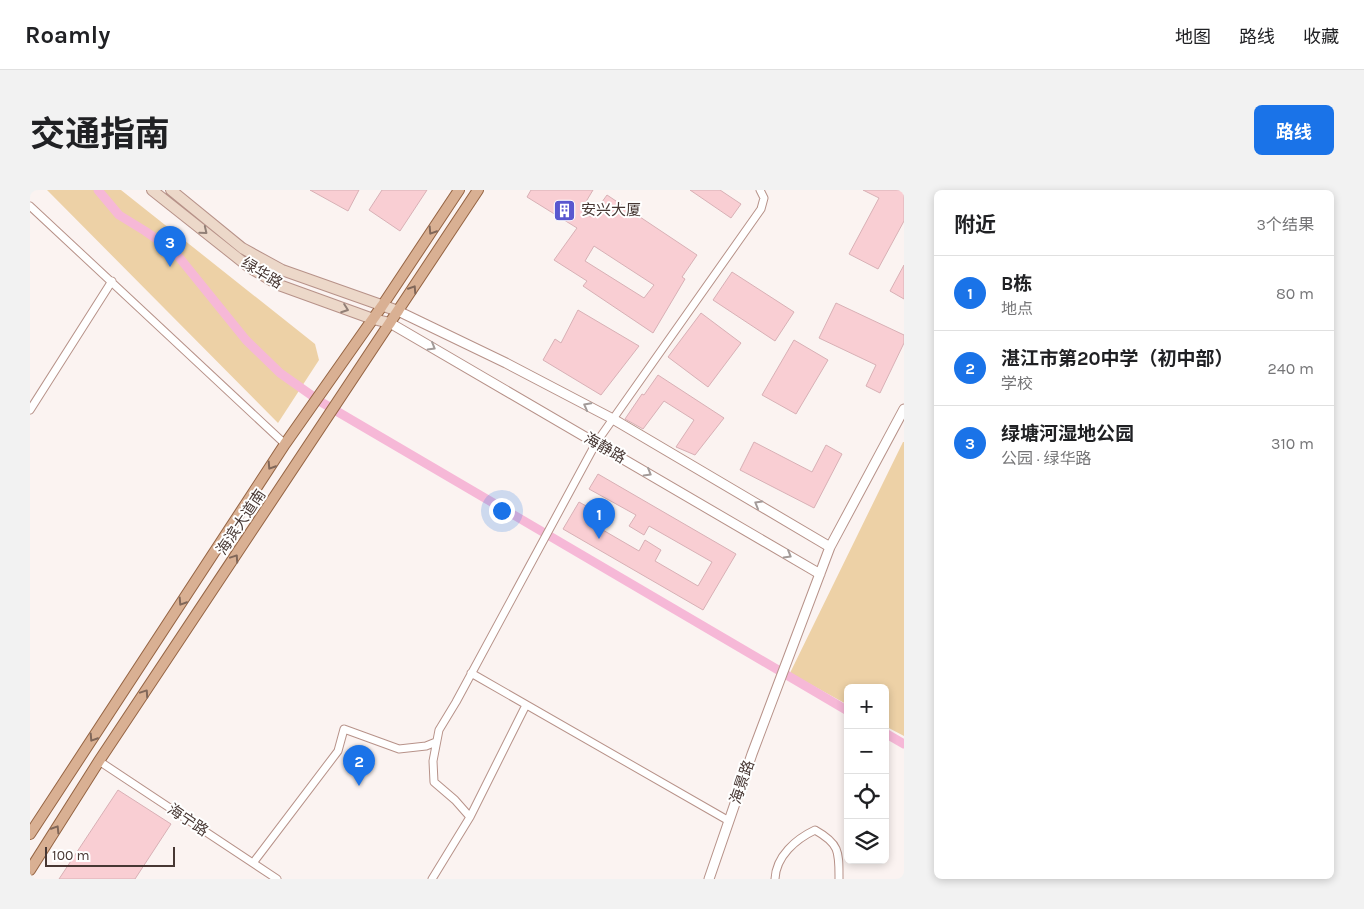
<!DOCTYPE html>
<html lang="zh">
<head>
<meta charset="utf-8">
<style>
	:root { --surface:#fff; --page:#f2f2f2; --text:#202124; --muted:#757577; --line:#e0e0e0; --accent:#1a73e8 }
	body { margin:0; font-family:Karla,"Noto Sans SC",sans-serif; background:var(--page); color:var(--text) }
	.controls { position:absolute; right:15px; bottom:15px; display:grid; overflow:hidden; border-radius:8px; box-shadow:0 2px 8px #0003 }
	.controls button { width:45px; height:45px; display:grid; place-items:center; padding:0; border:0; border-bottom:1px solid var(--line); background:var(--surface); color:var(--text); font:25px sans-serif }
	.scale { position:absolute; left:15px; bottom:12px; width:130px; box-sizing:border-box; padding-left:5px; border:2px solid #473733; border-top:0; font-size:14px; line-height:18px; white-space:nowrap; color:#473733; -webkit-text-stroke:4px #fff; paint-order:stroke }
	.you { position:absolute; left:471px; top:320px; width:18px; height:18px; margin:-12px; border:4px solid #fff; border-radius:50%; background:#1a73e8; box-shadow:0 0 0 8px #1a73e833 }
	.badge { display:grid; place-items:center; width:32px; height:32px; border-radius:50%; background:var(--accent); color:#fff; font-size:16px; font-weight:700 }
	.pin { position:absolute; translate:-50% -41px; filter:drop-shadow(0 1px 2px #0008) }
	.pin::after { content:''; position:absolute; top:26px; width:18px; height:15px; background:inherit; clip-path:polygon(0 0,100% 0,50% 100%) }
	.list { margin:0; padding:0; list-style:none }
	h2 { display:flex; justify-content:space-between; align-items:center; height:65px; margin:0; padding:0 20px; font-size:21px }
	h2 small { font-size:16px; font-weight:400; color:var(--muted) }
	.list li { display:grid; grid-template-columns:32px 1fr auto; gap:15px; align-items:center; box-sizing:border-box; height:75px; padding:0 20px; border-top:1px solid var(--line) }
	.list b { display:block; font-size:19px; white-space:nowrap }
	.list p { margin:0; font-size:16px; white-space:nowrap; color:var(--muted) }
	.list em { font-size:16px; font-style:normal; color:var(--muted) }
	.icon { flex:none; width:28px; height:28px; fill:none; stroke:currentColor; stroke-width:2; stroke-linecap:round; stroke-linejoin:round }
	.map { position:relative; flex:none; width:874px; height:689px; overflow:hidden; border-radius:8px }
	header { display:flex; align-items:center; gap:30px; box-sizing:border-box; height:70px; padding:0 25px; background:var(--surface); border-bottom:1px solid var(--line) }
	header strong { font-size:24px }
	nav { display:flex; gap:28px; margin-inline-start:auto; font-size:18px }
	.intro { display:flex; align-items:center; justify-content:space-between; box-sizing:border-box; height:120px; padding:0 30px }
	h1 { margin:0; font-size:35px }
	.button { padding:12px 22px; border-radius:8px; background:var(--accent); color:#fff; font-size:18px; font-weight:700 }
	main { display:flex; gap:30px; padding:0 30px }
	aside { flex:1; background:var(--surface); border-radius:8px; box-shadow:0 2px 8px #0003 }
	.map>svg:first-child { display:block }
	.green { fill:#edd1a6 }
	.lines { fill:none; stroke-linecap:round; stroke-linejoin:round }
	.canal { stroke:#f6b8d7; stroke-width:9 }
	.building { fill:#f9ced3; stroke:#d8b0b5; fill-rule:evenodd }
	.minor-casing { stroke:#b79289; stroke-width:9 }
	.tertiary-casing { stroke:#b79289; stroke-width:11 }
	.secondary-casing { stroke:#b79289; stroke-width:12 }
	.primary-casing { stroke:#956443; stroke-width:12 }
	.minor { stroke:#fff; stroke-width:7 }
	.tertiary { stroke:#fff; stroke-width:9 }
	.secondary { stroke:#ecd8c9; stroke-width:10 }
	.primary { stroke:#d9b093; stroke-width:10 }
	.oneway { stroke:#917f76 }
	.oneway2 { stroke:#816759 }
	.oneway3 { stroke:#a39b99 }
	.labels { text-anchor:middle; dominant-baseline:central; stroke-width:4; stroke-linejoin:round; paint-order:stroke }
	.poi-label { font-size:15px; fill:#473733; stroke:#fff; text-anchor:start }
	.street-label { font-size:15px; fill:#473733; stroke:#fff }
</style>
</head>
<body>
<header>
<strong>Roamly</strong>
<nav><a>地图</a><a>路线</a><a>收藏</a></nav>
</header>
<div class="intro"><h1>交通指南</h1><a class="button">路线</a></div>
<main>
<div class="map">
<svg width="874" height="689" viewBox="0 0 874 689">
	<rect width="100%" height="100%" fill="#fbf3f1"/>
	<!-- green -->
	<path class="green" d="M 17,0 L 91,0 L 285,154 L 289,170 L 248,233 Z
		M 873,252 L 874,252 L 874,546 L 855,536 L 855,498 L 818,498 L 818,515 L 760,483 Z"/>
	<g class="lines">
		<!-- canal -->
		<path class="canal" d="M 68,0 L 89,25 L 115,41 L 144,61 L 216,150 L 250,183 L 291,212 L 818,521
			M 855,543 L 874,554"/>
	</g>
	<!-- building -->
	<path class="building" d="M 280,0 L 329,0 L 318,21 Z
		M 352,0 L 397,0 L 370,41 L 339,20 Z
		M 501,0 L 563,0 L 551,20 L 561,27 L 577,5 L 667,65 L 652,87 L 655,89 L 623,143 L 553,96 L 557,91 L 524,70 L 547,38 L 497,7 ZM 564,56 L 624,95 L 614,108 L 555,71 Z
		M 660,0 L 690,0 L 711,14 L 701,28 Z
		M 833,0 L 874,0 L 874,31 L 848,79 L 819,64 L 849,8 Z
		M 874,75 L 874,109 L 860,101 Z
		M 702,82 L 764,122 L 745,151 L 683,110 Z
		M 806,113 L 874,145 L 874,153 L 850,203 L 836,196 L 846,175 L 789,148 Z
		M 548,120 L 609,156 L 571,205 L 513,170 L 525,149 L 531,153 Z
		M 671,123 L 711,153 L 678,197 L 638,167 Z
		M 764,150 L 798,170 L 766,224 L 732,205 Z
		M 628,185 L 694,228 L 665,265 L 646,257 L 664,230 L 634,211 L 613,239 L 595,229 L 612,204 L 614,205 Z
		M 724,252 L 782,282 L 796,255 L 812,264 L 784,318 L 710,280 Z
		M 568,284 L 706,364 L 673,420 L 533,339 L 549,312 L 565,321 L 559,332 L 609,361 L 615,350 L 631,360 L 625,371 L 668,396 L 682,372 L 619,336 L 614,345 L 599,336 L 606,325 L 559,299 Z
		M 88,600 L 141,634 L 105,689 L 29,689 Z"/>
	<g class="lines">
		<defs>
			<path id="minor" d="M 0,16 L 255,254
				M 0,220 L 82,91
				M 441,483 L 699,631
				M 69,571 L 247,689
				M 440,627 L 425,610 L 404,592 L 403,571 L 409,540 L 426,512 L 566,253 L 731,19 L 734,8 L 730,0
				M 223,673 L 308,561 L 314,539 L 369,559 L 396,556 L 406,552
				M 402,689 L 440,627 L 496,515
				M 745,689 C 746,666 766,649 785,640 C 810,654 809,662 809,689"/>
			<path id="tertiary" d="M 368,121 L 476,173 L 583,229 L 800,357
				M 360,133 L 790,384
				M 679,689 L 722,564 L 800,357 L 874,219"/>
			<path id="secondary" d="M 122,0 L 219,77 L 249,95 L 343,129 L 360,133
				M 141,0 L 212,58 L 252,80 L 368,121"/>
			<path id="primary" d="M 0,644 L 255,254 L 352,116 L 429,0
				M 0,680 L 69,571 L 448,0"/>
		</defs>
		<!-- minor casing -->
		<use href="#minor" class="minor-casing"/>
		<!-- tertiary casing -->
		<use href="#tertiary" class="tertiary-casing"/>
		<!-- secondary casing -->
		<use href="#secondary" class="secondary-casing"/>
		<!-- primary casing -->
		<use href="#primary" class="primary-casing"/>
		<!-- minor -->
		<use href="#minor" class="minor"/>
		<!-- tertiary -->
		<use href="#tertiary" class="tertiary"/>
		<!-- secondary -->
		<use href="#secondary" class="secondary"/>
		<!-- primary -->
		<use href="#primary" class="primary"/>
	</g>
	<!-- one-way arrows -->
	<defs><path id="oneway-chevron" d="M-2-3.5L2.5 0L-2 3.5" fill="none" stroke-width="1.6" stroke-linecap="round" stroke-linejoin="round" transform="scale(1.25)"/></defs>
	<g class="oneway">
		<use href="#oneway-chevron" transform="translate(174 41) rotate(39)"/>
		<use href="#oneway-chevron" transform="translate(315 119) rotate(20)"/>
	</g>
	<g class="oneway2">
		<use href="#oneway-chevron" transform="translate(402 41) rotate(123)"/>
		<use href="#oneway-chevron" transform="translate(383 99) rotate(-57)"/>
		<use href="#oneway-chevron" transform="translate(241 276) rotate(123)"/>
		<use href="#oneway-chevron" transform="translate(205 368) rotate(-56)"/>
		<use href="#oneway-chevron" transform="translate(152 412) rotate(123)"/>
		<use href="#oneway-chevron" transform="translate(115 503) rotate(-56)"/>
		<use href="#oneway-chevron" transform="translate(63 548) rotate(123)"/>
		<use href="#oneway-chevron" transform="translate(26 639) rotate(-58)"/>
	</g>
	<g class="oneway3">
		<use href="#oneway-chevron" transform="translate(402 157) rotate(30)"/>
		<use href="#oneway-chevron" transform="translate(557 216) rotate(-152)"/>
		<use href="#oneway-chevron" transform="translate(618 283) rotate(30)"/>
		<use href="#oneway-chevron" transform="translate(728 314) rotate(-150)"/>
		<use href="#oneway-chevron" transform="translate(758 365) rotate(30)"/>
	</g>
	<!-- icons -->
	<defs>
		<symbol id="building-square" viewBox="-11 -11 22 22"><rect x="-9" y="-9" width="18" height="18" rx="4" fill="#5957cf" stroke="#fff"/><path d="M-4-6H4V6H1V3H-1V6H-4ZM-2.5-4.3h1.7v1.8h-1.7ZM.8-4.3h1.7v1.8H.8ZM-2.5-1h1.7V.8h-1.7ZM.8-1h1.7V.8H.8Z" fill="#fff"/></symbol>
	</defs>
	<g fill-rule="evenodd">
		<use href="#building-square" x="522" y="8" width="25" height="25"/>
	</g>
	<g class="labels">
		<!-- poi labels -->
		<g class="poi-label">
			<text x="551" y="20">安兴大厦</text>
		</g>
		<!-- street labels -->
		<g class="street-label">
			<text transform="translate(232 83) rotate(31)">绿华路</text>
			<text transform="translate(575 258) rotate(30)">海静路</text>
			<text transform="translate(211 332) rotate(-56)">海滨大道南</text>
			<text transform="translate(712 592) rotate(-71)">海景路</text>
			<text transform="translate(158 630) rotate(34)">海宁路</text>
		</g>
	</g>
</svg>
<div class="controls">
<button>+</button>
<button>−</button>
<button><svg class="icon" aria-label="locate" viewBox="0 0 24 24"><circle cx="12" cy="12" r="6"/><path d="M12 2v4M12 18v4M2 12h4M18 12h4"/></svg></button>
<button><svg class="icon" aria-label="layers" viewBox="0 0 24 24"><path d="M12 4l9 5-9 5-9-5zM3 14l9 5 9-5"/></svg></button>
</div>
<div class="scale">100 m</div>
<div class="you"></div>
<div class="pin badge" style="left:569px;top:349px">1</div>
<div class="pin badge" style="left:329px;top:596px">2</div>
<div class="pin badge" style="left:140px;top:77px">3</div>
</div>
<aside>
<h2>附近<small>3个结果</small></h2>
<ul class="list">
<li><span class="badge">1</span><div><b>B栋</b><p>地点</p></div><em>80 m</em></li>
<li><span class="badge">2</span><div><b>湛江市第20中学（初中部）</b><p>学校</p></div><em>240 m</em></li>
<li><span class="badge">3</span><div><b>绿塘河湿地公园</b><p>公园 · 绿华路</p></div><em>310 m</em></li>
</ul>
</aside>
</main>
</body>
</html>
